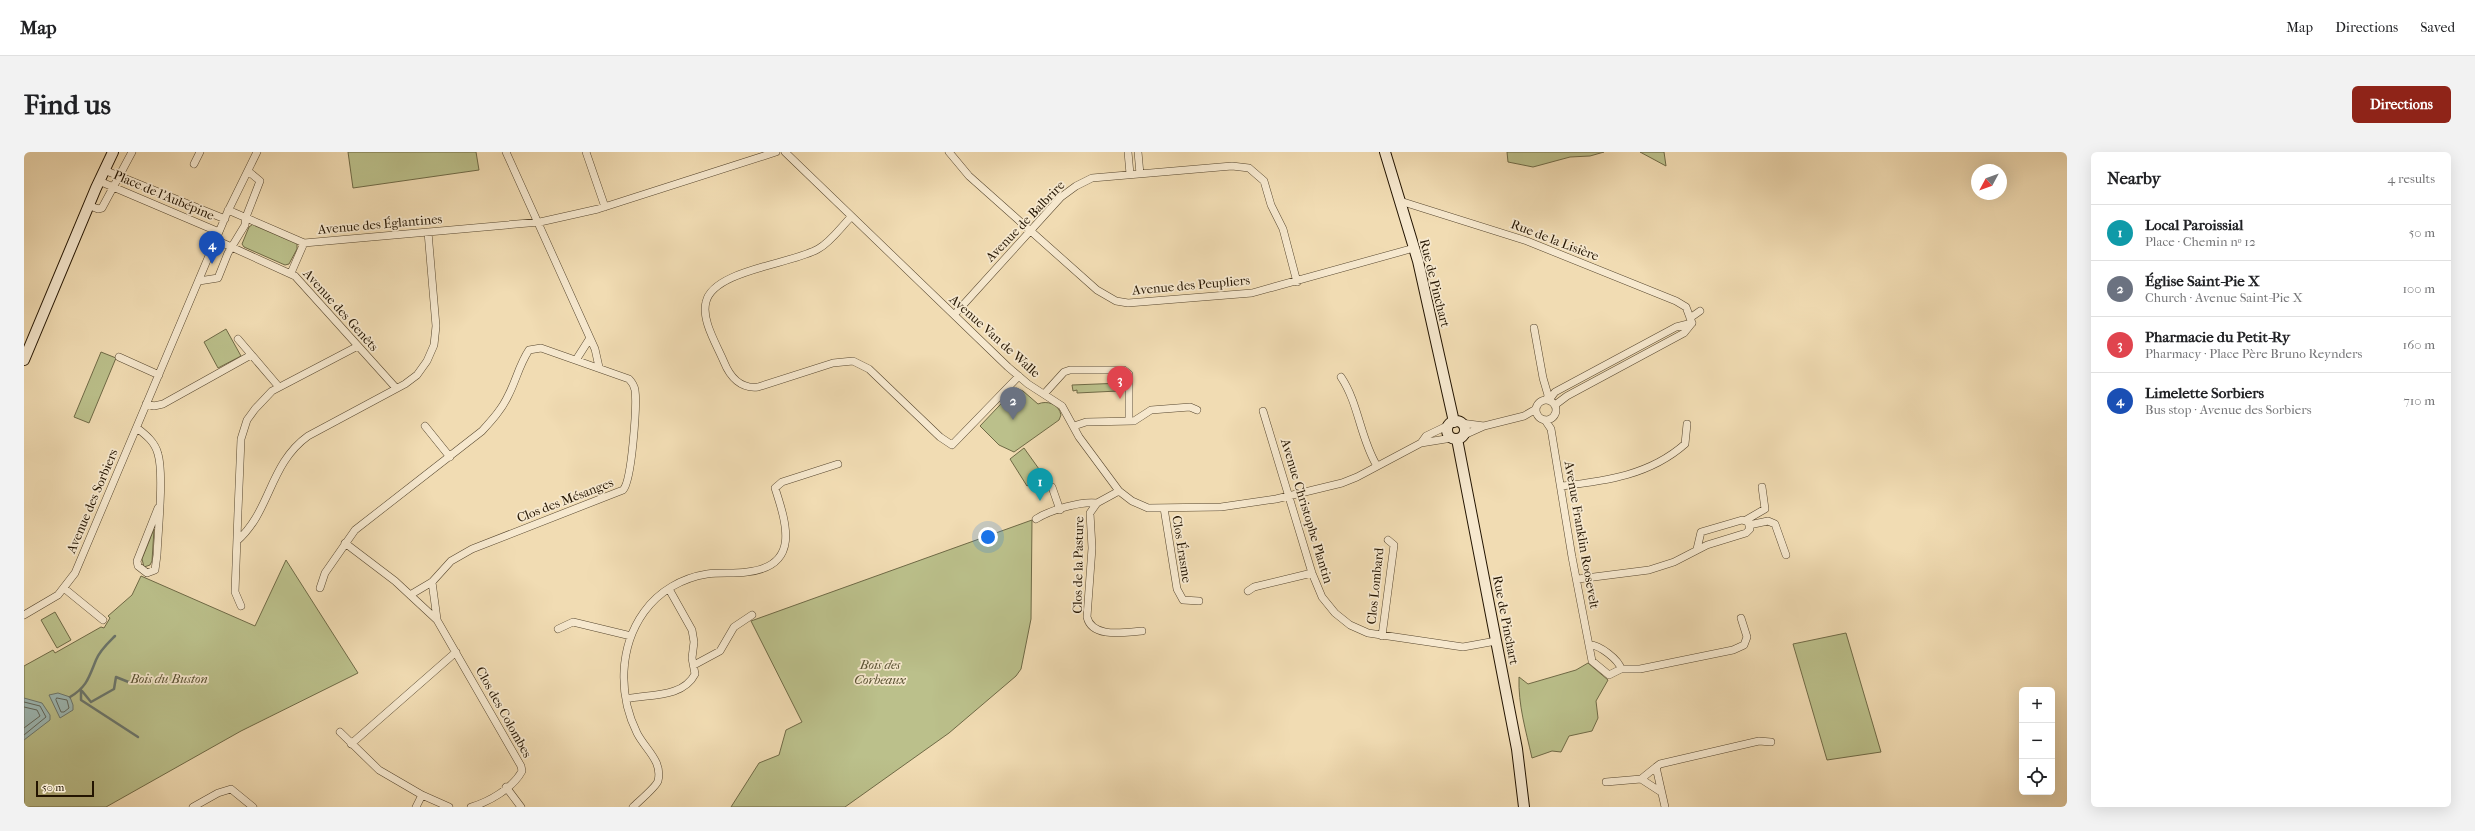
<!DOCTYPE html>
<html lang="en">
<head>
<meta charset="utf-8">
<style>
	:root { --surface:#fff; --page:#f2f2f2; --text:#202124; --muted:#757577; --line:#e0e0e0; --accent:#8f2418 }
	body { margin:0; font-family:"IM FELL French Canon",serif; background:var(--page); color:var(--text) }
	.controls { position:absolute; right:12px; bottom:12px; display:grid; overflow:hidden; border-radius:6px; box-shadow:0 4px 16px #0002 }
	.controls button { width:36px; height:36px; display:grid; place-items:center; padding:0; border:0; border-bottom:1px solid var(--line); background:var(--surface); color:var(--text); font:20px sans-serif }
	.compass { position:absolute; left:1947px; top:12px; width:36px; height:36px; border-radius:50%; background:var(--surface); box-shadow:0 4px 16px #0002; rotate:229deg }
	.scale { position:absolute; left:12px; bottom:10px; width:58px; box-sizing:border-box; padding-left:4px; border:2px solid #231401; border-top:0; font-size:11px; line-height:14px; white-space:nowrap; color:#231401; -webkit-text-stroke:3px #f6e8ce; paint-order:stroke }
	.you { position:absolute; left:964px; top:385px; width:14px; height:14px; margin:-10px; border:3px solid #fff; border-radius:50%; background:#1a73e8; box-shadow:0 0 0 6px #1a73e833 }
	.badge { display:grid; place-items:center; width:26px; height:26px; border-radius:50%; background:var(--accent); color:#fff; font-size:13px; font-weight:700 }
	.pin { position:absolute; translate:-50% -33px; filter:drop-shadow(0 1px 2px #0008) }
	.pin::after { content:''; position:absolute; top:21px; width:14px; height:12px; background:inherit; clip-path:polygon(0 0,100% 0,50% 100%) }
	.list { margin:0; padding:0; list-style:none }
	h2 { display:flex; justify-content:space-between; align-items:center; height:52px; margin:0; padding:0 16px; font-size:17px }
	h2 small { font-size:13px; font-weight:400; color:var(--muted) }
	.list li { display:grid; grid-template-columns:26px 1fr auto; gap:12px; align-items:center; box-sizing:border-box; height:56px; padding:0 16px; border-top:1px solid var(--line) }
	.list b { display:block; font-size:15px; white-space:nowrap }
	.list p { margin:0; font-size:13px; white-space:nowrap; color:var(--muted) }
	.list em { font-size:13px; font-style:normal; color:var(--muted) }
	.icon { flex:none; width:22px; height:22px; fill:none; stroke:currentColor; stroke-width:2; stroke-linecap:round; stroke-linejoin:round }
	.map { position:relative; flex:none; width:2043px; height:655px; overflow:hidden; border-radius:6px }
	header { display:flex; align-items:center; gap:24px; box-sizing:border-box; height:56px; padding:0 20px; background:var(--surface); border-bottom:1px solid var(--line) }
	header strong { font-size:19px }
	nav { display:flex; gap:22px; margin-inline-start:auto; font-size:14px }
	.intro { display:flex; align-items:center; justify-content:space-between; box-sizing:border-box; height:96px; padding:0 24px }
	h1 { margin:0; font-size:28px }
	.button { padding:10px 18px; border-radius:6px; background:var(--accent); color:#fff; font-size:14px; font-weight:700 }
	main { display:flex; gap:24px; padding:0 24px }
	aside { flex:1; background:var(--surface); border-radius:6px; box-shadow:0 4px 16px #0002 }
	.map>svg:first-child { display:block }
	.green { fill:#bbc08b; stroke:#6f6a46 }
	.water { fill:#9db9b5; stroke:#6c776d }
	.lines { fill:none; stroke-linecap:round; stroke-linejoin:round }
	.shore { stroke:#60665b; stroke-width:1 }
	.stream { stroke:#6c776d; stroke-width:2.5 }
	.street-casing { stroke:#56462e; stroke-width:8 }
	.secondary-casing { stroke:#231401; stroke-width:12 }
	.street { stroke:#f6e8ce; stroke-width:7 }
	.secondary { stroke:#f6e8ce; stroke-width:10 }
	.labels { text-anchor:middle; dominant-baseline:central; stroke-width:3.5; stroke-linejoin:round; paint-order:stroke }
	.street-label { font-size:13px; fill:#231401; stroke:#f6e8ce }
	.park-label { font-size:13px; font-style:italic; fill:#585031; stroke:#f6e8ce }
</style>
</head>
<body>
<header>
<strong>Map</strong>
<nav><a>Map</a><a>Directions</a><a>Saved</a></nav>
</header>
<div class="intro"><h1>Find us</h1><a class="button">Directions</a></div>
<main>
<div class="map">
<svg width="2043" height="655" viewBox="0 0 2043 655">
	<rect width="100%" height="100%" fill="#f1dcb3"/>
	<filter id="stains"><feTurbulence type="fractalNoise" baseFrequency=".005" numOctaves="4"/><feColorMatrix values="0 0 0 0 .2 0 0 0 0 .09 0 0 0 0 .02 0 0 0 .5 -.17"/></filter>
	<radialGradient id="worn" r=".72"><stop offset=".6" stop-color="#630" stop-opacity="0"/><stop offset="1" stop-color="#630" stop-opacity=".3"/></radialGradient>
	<!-- green -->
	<path class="green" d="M 324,0 L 452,0 L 455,18 L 329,36 Z
		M 1483,0 L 1580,0 L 1566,4 L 1546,5 L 1509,15 L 1484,10 Z
		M 1616,0 L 1640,0 L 1642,14 Z
		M 229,72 L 273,91 L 273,97 L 265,112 L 261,113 L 220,95 L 218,92 L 225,75 Z
		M 202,177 L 217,204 L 194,216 L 180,190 Z
		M 77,200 L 92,206 L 65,271 L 50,265 Z
		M 1099,231 L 1099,237 L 1094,236 L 1094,239 L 1053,241 L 1053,238 L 1049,239 L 1048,233 Z
		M 992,236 L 999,239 L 1014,252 C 1023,248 1035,252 1037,263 L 1035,268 L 990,300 L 975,293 L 956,274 Z
		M 1000,296 L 1020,324 L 1003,334 L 986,307 Z
		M 1008,368 L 1007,467 L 997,517 L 992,524 L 925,581 L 821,655 L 707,655 L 735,611 L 755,603 L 762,578 L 778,570 L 727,469 Z
		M 130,377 L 128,409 L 126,413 L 120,415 L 118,407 Z
		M 262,408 L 334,521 L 217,579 L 82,655 L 0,655 L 0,514 L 29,498 L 31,501 L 77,475 L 80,476 L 86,466 L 84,464 L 108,443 L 117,424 L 231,474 Z
		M 31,460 L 47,488 L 33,496 L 17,468 Z
		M 1822,481 L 1857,600 L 1803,608 L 1769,492 Z
		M 1564,511 L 1584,528 L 1572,549 L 1574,566 L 1568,579 L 1545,584 L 1537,600 L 1528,599 L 1508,606 C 1502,579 1494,553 1495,525 L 1504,532 L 1552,518 Z"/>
	<!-- water -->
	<path class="water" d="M 34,541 L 46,545 L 49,553 L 49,558 L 36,566 L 25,543 Z
		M 0,546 L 18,551 L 26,563 L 26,568 L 0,588 Z"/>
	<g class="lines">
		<!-- shore -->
		<path class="shore" d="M 33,546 L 43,548 L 45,556 L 40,560 L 37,560 L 32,548 Z
			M 0,550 L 16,554 L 22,565 L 0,583
			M 0,555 L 13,558 L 16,564 L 0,576"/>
		<!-- stream -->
		<path class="stream" d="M 57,538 L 57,548 L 114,585
			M 58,539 L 67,550 L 90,537 L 92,525 L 107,531
			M 46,545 C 63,535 65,525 72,508 C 76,498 84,491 91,484"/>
		<defs>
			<path id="street" d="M 482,0 L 571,197 L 575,215
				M 562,0 L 581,55
				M 761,0 L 984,215 L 1004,232 L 1038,254 L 1055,285 L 1095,339 L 1108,349 L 1124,356 L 1197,355 L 1252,347 L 1318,331 L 1333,325 L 1397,291 L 1428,286
				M 925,0 L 945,24 L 1073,138 L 1092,149 L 1104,151 L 1228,141 L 1390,96
				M 1104,0 L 1106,22
				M 1114,0 L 1116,22
				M 170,12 L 176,0
				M 80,18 L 201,67
				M 75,29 L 195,80
				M 1376,49 L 1503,89 L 1652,149 L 1662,155 L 1668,171
				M 64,53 L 74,57 L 78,56 L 108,0
				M 204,58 L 280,91 L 516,70 L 574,57 L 752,0
				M 827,65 C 817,75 807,90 794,97 C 768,112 689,118 682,150 C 677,168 693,193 700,210 C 706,225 717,237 734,235 L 809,211 L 829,209 L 845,217 L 916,285 L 928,293 L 995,224
				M 192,88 L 271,124 L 372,236
				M 267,121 L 280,91
				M 175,129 L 194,126 L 204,101 L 221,73 L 222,65 L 236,29 L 224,19
				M 930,163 L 1037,45 L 1052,34 L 1068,26 L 1208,14 L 1225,16 L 1240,29 L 1247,53 L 1259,77 L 1273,130
				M 1666,166 L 1676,159
				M 1510,176 L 1519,226 L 1524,243 L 1523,248
				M 214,187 L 255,235
				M 95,205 L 135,223
				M 552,208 L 566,186
				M 1317,225 C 1335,252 1336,286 1353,314
				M 1021,241 L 1040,220 L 1046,218 L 1100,218 L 1105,222 L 1105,268
				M1512 258a10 10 0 1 1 20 0a10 10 0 1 1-20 0Z
				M 1525,248 L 1531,240 L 1652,175 L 1668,171
				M 122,252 L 130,254 L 139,252 L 227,203
				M 1531,253 L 1543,244 L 1660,181 L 1668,171
				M 1239,259 L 1288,421 L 1298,445 L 1311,461 L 1326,473 L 1344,481 L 1439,495 L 1472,489
				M 1521,268 L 1527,277 L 1548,405 L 1568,509 L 1585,523 L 1597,517
				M 1437,271 L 1460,274 L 1500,264 L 1512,257
				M 401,274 L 426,305
				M 1050,274 L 1062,270 L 1110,269 L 1127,258 L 1166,255 L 1173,258
				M 113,276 C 122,283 131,290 134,302 C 140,322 134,379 133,403 L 131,418 L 123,421 L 114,414 L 113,409 L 134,356
				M 1440,283 L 1460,274
				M 1397,291 L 1402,284 L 1425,273
				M 1538,334 C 1582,329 1626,323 1661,292 L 1663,272
				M 1028,335 L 1036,358
				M 1095,339 L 1073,351 L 1066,361 L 1068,396 L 1063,465 C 1068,487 1102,480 1118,479
				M 1140,356 L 1153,437 L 1159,448 L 1175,449
				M 1012,367 C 1026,358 1057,349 1073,351
				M 1722,368 L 1741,357 L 1738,335
				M 1725,373 L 1744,369 L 1751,372 L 1762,403
				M 213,389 C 247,359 245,312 284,284 L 381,232 L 393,223 L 403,209 L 410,193 L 412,174 L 404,80
				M 321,391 L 371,429 L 413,468 L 497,614 L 498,619 C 489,636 465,650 447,655
				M 1554,427 L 1625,418 L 1650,410 L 1683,393 L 1722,381 L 1726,377 L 1724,370 L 1718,368 L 1677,380 L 1673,397
				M 408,430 L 413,467
				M 296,436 L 301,421 L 331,378 L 458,279 C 468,268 478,257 484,244 C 492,229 495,213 505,198 L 517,196 L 605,227 C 608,230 610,233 611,238 C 613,252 608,329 599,338 L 448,397 L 427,409 L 408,430 L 386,443
				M 41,437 L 79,468
				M 1224,439 L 1230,435 L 1288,421
				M 217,454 L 211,440 L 214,359 L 217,287 L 223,268 L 231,257 L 248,239 L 334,194
				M 0,463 L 34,443 L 51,421 L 203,61 L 233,0
				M 534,477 L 549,470 L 607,484
				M 1358,484 L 1370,393 L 1364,388
				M 1565,493 C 1575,492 1595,508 1597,517
				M 670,513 L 696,499 L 710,475 L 728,463
				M 1597,517 L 1616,517 L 1709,498 L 1720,493 L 1723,485 L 1717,466
				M 602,547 C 625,542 659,546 671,522 L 668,506 L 670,490 L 668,478 L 645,437
				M 316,580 L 355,618 L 398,643 L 425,655
				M 327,592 L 432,500
				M 1617,627 L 1637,640
				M 1582,630 L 1617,627 L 1632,615
				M 482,635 L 497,655
				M 169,655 L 194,641 L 207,637 L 229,655
				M 392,655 L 398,643
				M 609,655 C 614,650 632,635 634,629 C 639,609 621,597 613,581 C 594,543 595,495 620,460 C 635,439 658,426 683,422 C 696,420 710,422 723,420 C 776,414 763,373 751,336 L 758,330 L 814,312
				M 1641,655 L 1632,615 L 1636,612 L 1735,589 L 1747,590"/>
			<path id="secondary" d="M 1361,0 L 1394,109 L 1430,270
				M 0,208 L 72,36 L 89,0
				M1423 278a9 9 0 1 1 18 0a9 9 0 1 1-18 0Z
				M 1433,287 L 1493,597 L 1500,655"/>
		</defs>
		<!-- street casing -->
		<use href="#street" class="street-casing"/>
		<!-- secondary casing -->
		<use href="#secondary" class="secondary-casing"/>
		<!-- street -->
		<use href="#street" class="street"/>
		<!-- secondary -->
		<use href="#secondary" class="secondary"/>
	</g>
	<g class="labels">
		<!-- street labels -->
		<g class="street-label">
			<text transform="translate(140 43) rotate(23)">Place de l'Aubépine</text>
			<text transform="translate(1001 69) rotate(-46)">Avenue de Balbrire</text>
			<text transform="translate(356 72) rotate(-5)">Avenue des Églantines</text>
			<text transform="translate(1531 88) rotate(21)">Rue de la Lisière</text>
			<text transform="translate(1411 131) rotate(76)">Rue de Pinchart</text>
			<text transform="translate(1167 133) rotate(-5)">Avenue des Peupliers</text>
			<text transform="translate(317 158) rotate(48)">Avenue des Genêts</text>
			<text transform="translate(971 184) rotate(42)">Avenue Van de Walle</text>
			<text transform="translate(541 348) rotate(-21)">Clos des Mésanges</text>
			<text transform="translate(68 349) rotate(-67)">Avenue des Sorbiers</text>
			<text transform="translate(1283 359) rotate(73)">Avenue Christophe Plantin</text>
			<text transform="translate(1558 383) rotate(80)">Avenue Franklin Roosevelt</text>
			<text transform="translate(1158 397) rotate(81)">Clos Érasme</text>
			<text transform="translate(1054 413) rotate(-89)">Clos de la Pasture</text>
			<text transform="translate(1351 434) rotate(-84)">Clos Lombard</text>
			<text transform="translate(1482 468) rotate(79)">Rue de Pinchart</text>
			<text transform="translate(480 560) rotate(61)">Clos des Colombes</text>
		</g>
		<!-- park labels -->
		<g class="park-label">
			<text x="856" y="512">Bois des<tspan x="856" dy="15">Corbeaux</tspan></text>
			<text x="145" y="526">Bois du Buston</text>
		</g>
	</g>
	<rect width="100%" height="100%" filter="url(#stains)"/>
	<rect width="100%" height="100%" fill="url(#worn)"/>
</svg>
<div class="controls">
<button>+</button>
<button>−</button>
<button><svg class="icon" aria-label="locate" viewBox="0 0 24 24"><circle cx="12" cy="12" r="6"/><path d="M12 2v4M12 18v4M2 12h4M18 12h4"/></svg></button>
</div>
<svg class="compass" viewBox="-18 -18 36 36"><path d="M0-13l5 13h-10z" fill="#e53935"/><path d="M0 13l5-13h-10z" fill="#757577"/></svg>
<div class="scale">50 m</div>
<div class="you"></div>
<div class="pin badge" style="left:1016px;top:349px;background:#0f9aa8">1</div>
<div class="pin badge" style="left:989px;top:268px;background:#6b7280">2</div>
<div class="pin badge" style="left:1096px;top:247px;background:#e0444e">3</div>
<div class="pin badge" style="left:188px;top:112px;background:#1a4fb4">4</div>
</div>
<aside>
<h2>Nearby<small>4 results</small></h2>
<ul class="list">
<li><span class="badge" style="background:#0f9aa8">1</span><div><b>Local Paroissial</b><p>Place · Chemin nᵒ 12</p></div><em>50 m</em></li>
<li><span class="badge" style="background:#6b7280">2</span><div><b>Église Saint-Pie X</b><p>Church · Avenue Saint-Pie X</p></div><em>100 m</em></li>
<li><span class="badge" style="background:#e0444e">3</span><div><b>Pharmacie du Petit-Ry</b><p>Pharmacy · Place Père Bruno Reynders</p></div><em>160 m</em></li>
<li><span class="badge" style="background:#1a4fb4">4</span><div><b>Limelette Sorbiers</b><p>Bus stop · Avenue des Sorbiers</p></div><em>710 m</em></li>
</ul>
</aside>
</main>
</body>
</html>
